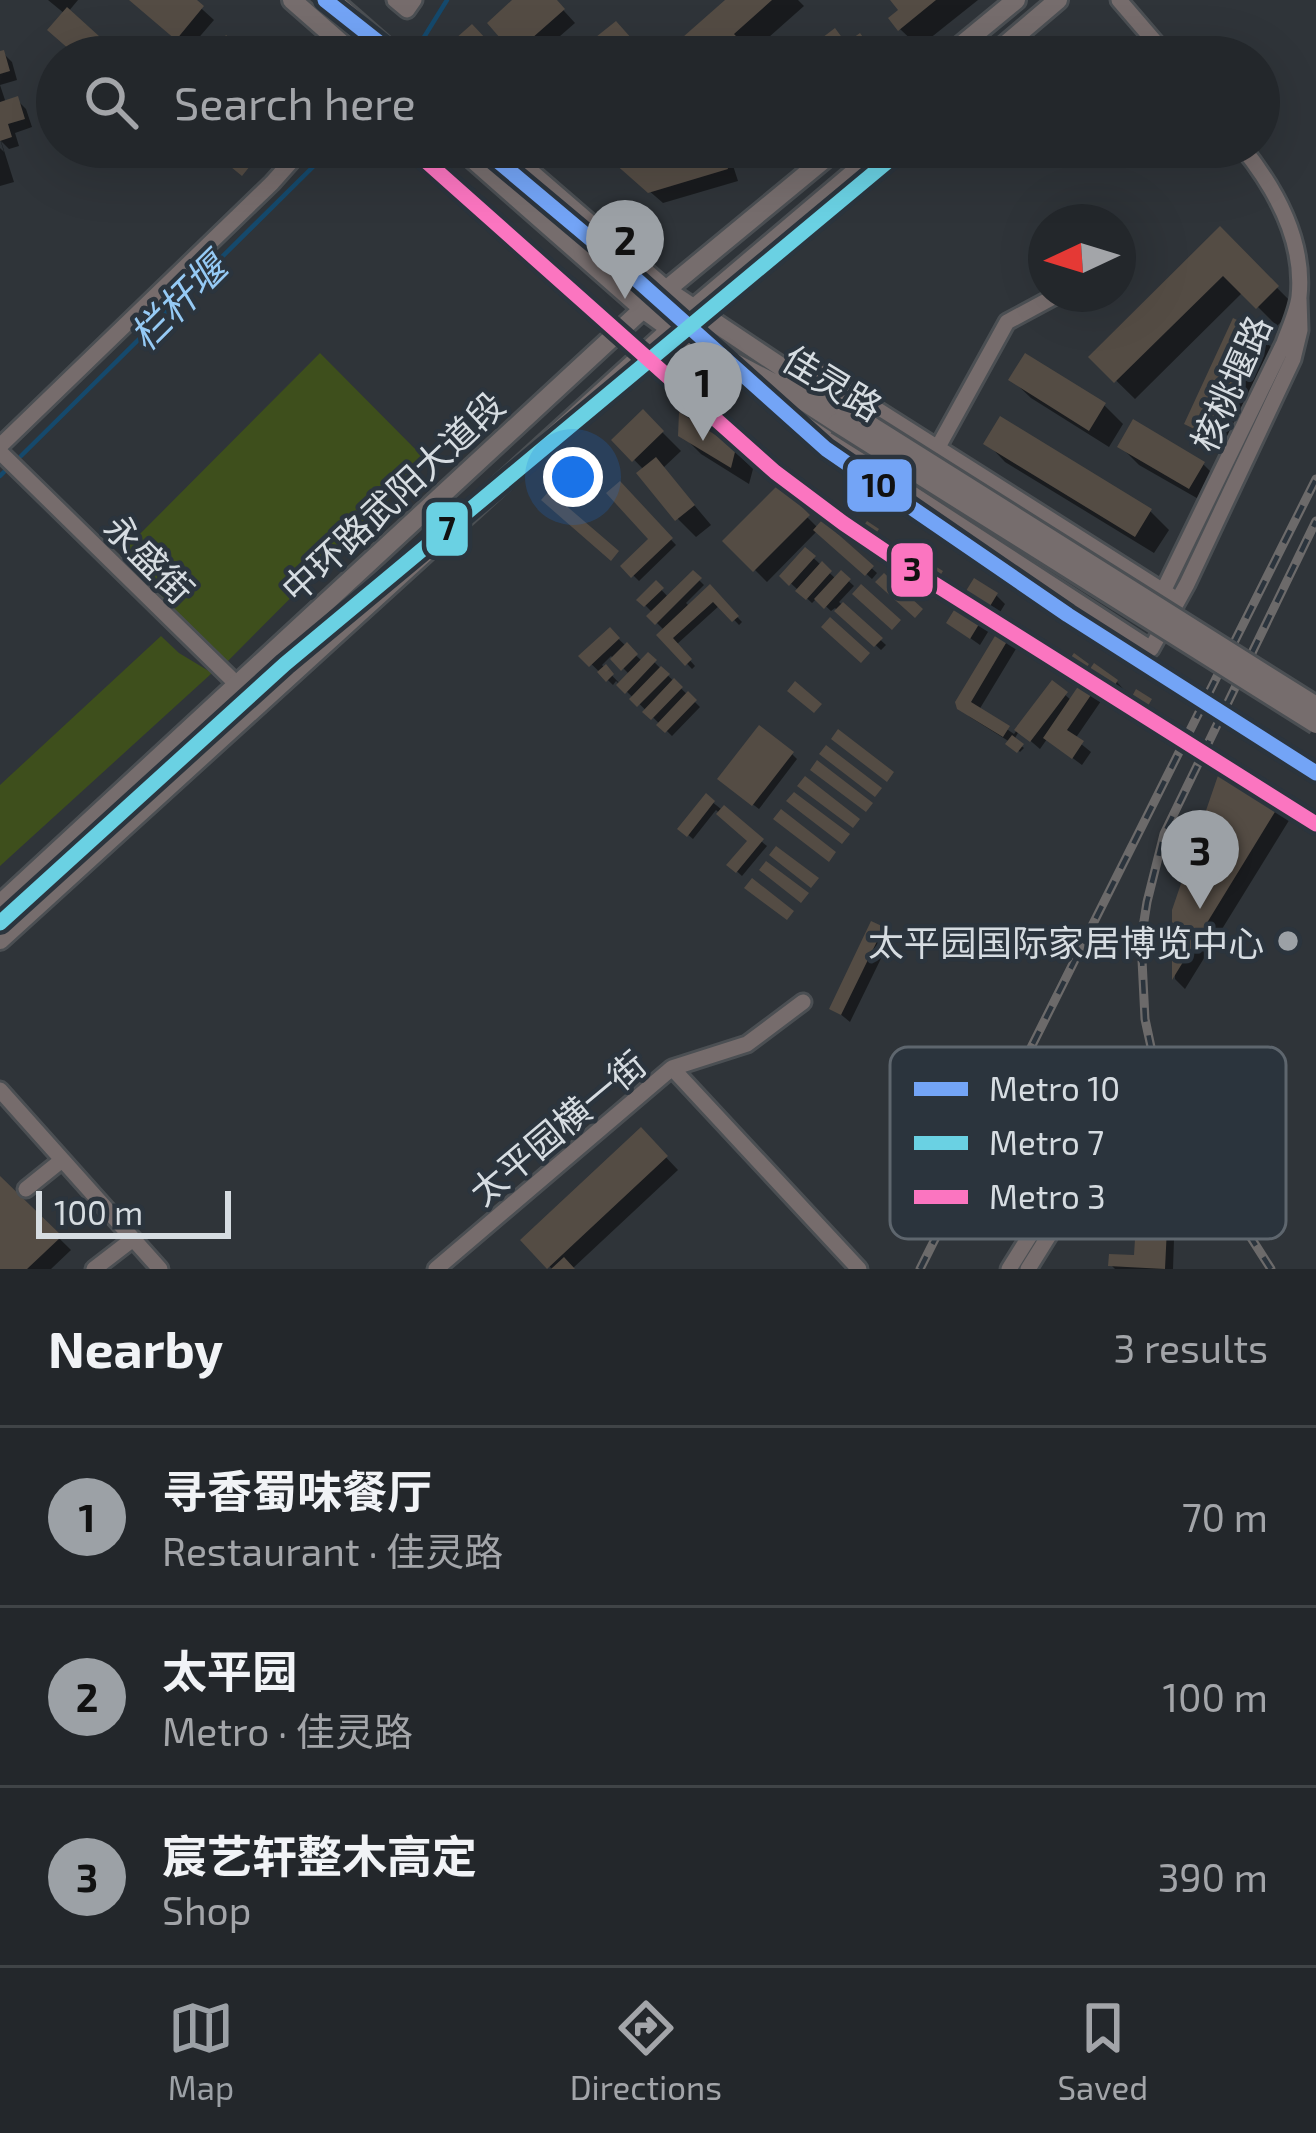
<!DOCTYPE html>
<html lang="en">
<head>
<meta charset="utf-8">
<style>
	:root { --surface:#23272b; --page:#2b2f33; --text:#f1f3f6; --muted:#a3a5a9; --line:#404447; --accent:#9ca1a6 }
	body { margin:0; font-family:"Exo 2","Noto Sans SC",sans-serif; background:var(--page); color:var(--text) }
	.compass { position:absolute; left:1028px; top:204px; width:108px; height:108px; border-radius:50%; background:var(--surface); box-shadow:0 12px 48px #0002; rotate:266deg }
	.scale { position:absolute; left:36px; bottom:30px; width:195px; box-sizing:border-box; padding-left:12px; border:6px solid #d6dce1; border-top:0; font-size:33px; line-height:42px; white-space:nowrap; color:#d6dce1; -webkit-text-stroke:9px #2b343d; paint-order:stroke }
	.you { position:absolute; left:573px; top:477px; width:42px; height:42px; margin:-30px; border:9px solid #fff; border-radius:50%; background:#1a73e8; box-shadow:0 0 0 18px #1a73e833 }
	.badge { display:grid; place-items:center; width:78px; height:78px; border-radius:50%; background:var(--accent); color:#111; font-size:39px; font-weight:700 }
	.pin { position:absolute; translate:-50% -99px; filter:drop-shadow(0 3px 6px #0008) }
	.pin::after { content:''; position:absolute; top:63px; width:42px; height:36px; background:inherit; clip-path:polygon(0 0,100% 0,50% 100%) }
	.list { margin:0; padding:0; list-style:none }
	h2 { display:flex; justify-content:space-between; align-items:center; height:156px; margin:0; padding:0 48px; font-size:51px }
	h2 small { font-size:39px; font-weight:400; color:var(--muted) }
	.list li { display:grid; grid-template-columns:78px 1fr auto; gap:36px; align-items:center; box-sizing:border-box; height:180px; padding:0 48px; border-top:3px solid var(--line) }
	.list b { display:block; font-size:45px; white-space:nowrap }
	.list p { margin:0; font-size:39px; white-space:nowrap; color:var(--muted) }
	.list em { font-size:39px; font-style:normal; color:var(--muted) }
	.icon { flex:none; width:66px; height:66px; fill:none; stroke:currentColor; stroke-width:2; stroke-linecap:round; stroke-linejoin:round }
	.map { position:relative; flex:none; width:1316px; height:1269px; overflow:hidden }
	.search { position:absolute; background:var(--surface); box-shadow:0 12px 48px #0002; left:36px; right:36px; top:36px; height:132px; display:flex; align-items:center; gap:30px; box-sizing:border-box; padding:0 42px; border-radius:66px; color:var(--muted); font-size:45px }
	.sheet { height:696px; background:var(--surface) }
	nav { display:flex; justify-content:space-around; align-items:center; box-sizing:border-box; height:168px; border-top:3px solid var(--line); background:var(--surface); font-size:33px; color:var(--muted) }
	nav a { display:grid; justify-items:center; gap:6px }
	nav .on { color:var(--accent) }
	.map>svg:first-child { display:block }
	.green { fill:#3e4f1c }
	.shadow { fill:#0007; fill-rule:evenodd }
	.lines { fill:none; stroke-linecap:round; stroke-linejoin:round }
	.stream { stroke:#15496c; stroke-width:4.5 }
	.building { fill:#544c44 }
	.minor-casing { stroke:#4b4f53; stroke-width:21 }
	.major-casing { stroke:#4b4f53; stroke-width:24 }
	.minor { stroke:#766c6c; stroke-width:15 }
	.major { stroke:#766d6d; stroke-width:18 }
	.rail-casing { stroke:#6c6a6a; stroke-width:9 }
	.rail { stroke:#2b343d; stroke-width:4.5; stroke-dasharray:14; stroke-linecap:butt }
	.major-bridge-casing { stroke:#4b4f53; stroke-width:24; stroke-linecap:butt }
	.major-bridge { stroke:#766d6d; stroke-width:18 }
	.metro-1-casing { stroke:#2b343d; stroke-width:24 }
	.metro-2-casing { stroke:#2b343d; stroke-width:24 }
	.metro-3-casing { stroke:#2b343d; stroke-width:24 }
	.metro-1 { stroke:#73a4f6; stroke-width:15 }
	.metro-2 { stroke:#6ad1e3; stroke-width:15 }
	.metro-3 { stroke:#fb75c0; stroke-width:15 }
	.poi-dot { fill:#9ca1a6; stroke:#2b343d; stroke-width:4.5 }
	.labels { text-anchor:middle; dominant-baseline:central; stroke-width:9; stroke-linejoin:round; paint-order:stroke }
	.street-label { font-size:36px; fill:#d6dce1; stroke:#2b343d }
	.poi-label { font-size:36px; fill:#d6dce1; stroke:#2b343d; text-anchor:end }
	.water-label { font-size:39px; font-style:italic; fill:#95caf5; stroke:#2b343d }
	.key { fill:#2b343d; stroke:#5e666e; stroke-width:3 }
	.key-label { font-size:33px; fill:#d6dce1 }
	.line-badge { stroke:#2b343d; stroke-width:4.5 }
	.pale-badge-label { font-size:33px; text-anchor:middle; font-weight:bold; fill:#111 }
</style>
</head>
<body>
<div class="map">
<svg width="1316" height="1269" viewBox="0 0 1316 1269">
	<rect width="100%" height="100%" fill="#2f3439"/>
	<!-- green -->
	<path class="green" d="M 320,353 L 427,461 L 221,668 L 114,560 Z
		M 161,636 L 179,653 L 212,673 L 0,866 L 0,785 Z"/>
	<!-- shadow -->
	<path class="shadow" d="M 48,0 L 78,0 L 68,12 L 117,57 L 80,57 L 65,14 Z
		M 130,0 L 192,0 L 214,20 L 189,49 Z
		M 525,0 L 554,0 L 575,23 L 536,57 L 522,57 L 491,23 Z
		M 730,0 L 798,0 L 804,6 L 750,54 L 753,57 L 704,57 Z
		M 894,0 L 978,0 L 919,47 L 900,29 L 903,11 Z
		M 3,53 L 12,62 L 17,80 L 0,85 L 6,103 L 17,100 L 26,109 L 32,127 L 15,133 L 19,146 L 9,149 L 1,141 L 14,182 L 0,186 L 0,148 L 4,152 L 0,139 L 0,54 Z
		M 599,147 L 727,147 L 738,181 L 663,203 Z
		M 1220,230 L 1296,307 L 1277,326 L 1243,292 L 1135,399 L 1092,357 Z
		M 1256,332 L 1275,351 L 1228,452 L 1206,442 L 1188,423 ZM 1206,431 L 1224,440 L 1222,445 L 1206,438 Z
		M 1012,380 L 1104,405 L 1123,424 L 1109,447 L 1031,398 Z
		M 643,413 L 681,451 L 663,468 L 711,525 L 696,537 L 678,519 L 644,470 L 615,440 Z
		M 681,434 L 734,450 L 753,469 L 749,484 L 701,454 Z
		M 987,443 L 1150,511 L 1169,530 L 1154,553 L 1005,462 Z
		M 1120,446 L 1203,464 L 1222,483 L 1209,505 L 1139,465 Z
		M 588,462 L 602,478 L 581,496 L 567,480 Z
		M 620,485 L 676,545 L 639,581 L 624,566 L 653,539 Z
		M 778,488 L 817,527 L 822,524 L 877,573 L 872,579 L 818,530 L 767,582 L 726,541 Z
		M 806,551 L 836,579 L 841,574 L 854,586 L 839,602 L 886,645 L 881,650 L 835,608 L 831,611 L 817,598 L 812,603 L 783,576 Z
		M 693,574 L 704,585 L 686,603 L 690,607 L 710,589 L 742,622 L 739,625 L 720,605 L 676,645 L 695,666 L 692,669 L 660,635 L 665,631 L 650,616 L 653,613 L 640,600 L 656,584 L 669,598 Z
		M 996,595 L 1005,604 L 980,645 L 949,623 Z
		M 1013,630 L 1022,639 L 979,710 L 1014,734 L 1053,684 L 1072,701 L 1085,681 L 1072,672 L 1074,657 L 1092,671 L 1117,682 L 1125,691 L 1123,693 L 1112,685 L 1075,739 L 1091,752 L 1082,765 L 1047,739 L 1040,749 L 1019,731 L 1014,740 L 1024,748 L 1020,752 L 1010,742 L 970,717 L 960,707 Z
		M 610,631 L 643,662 L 648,656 L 700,707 L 672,736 L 616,681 L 613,685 L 583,656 ZM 611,656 L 630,675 L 621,685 L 602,665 Z
		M 792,754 L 797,759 L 759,809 L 726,784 Z
		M 706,797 L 767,846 L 742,876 L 730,865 L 751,841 L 716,810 L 693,839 L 681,829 Z
		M 1284,797 L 1296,809 L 1185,989 L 1175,979 L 1175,910 Z
		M 882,930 L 891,938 L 850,1022 L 833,1008 Z
		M 641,1131 L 678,1170 L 572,1269 L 552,1269 L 524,1240 Z
		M 0,1180 L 71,1250 L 51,1269 L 0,1269 Z
		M 1166,1232 L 1174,1240 L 1173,1269 L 1115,1269 L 1111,1265 L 1137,1258 Z"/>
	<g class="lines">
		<!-- stream -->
		<path class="stream" d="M 421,42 L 447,0
			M 21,456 L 333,147
			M 0,476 L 4,472"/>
	</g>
	<!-- building -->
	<path class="building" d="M 129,0 L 197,0 L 204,6 L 176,40 Z
		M 512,0 L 557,0 L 565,9 L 514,54 L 487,23 Z
		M 725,0 L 772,0 L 734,34 L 749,50 L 741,57 L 700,57 L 683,37 Z
		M 890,0 L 936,0 L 898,31 L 888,18 L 898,10 Z
		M 67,7 L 122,57 L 78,57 L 47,30 Z
		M 616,21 L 648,57 L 571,57 Z
		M 472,24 L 503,57 L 455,57 L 446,47 Z
		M 835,28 L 846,43 L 860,33 L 875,54 L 872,57 L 824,57 L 814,44 Z
		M 226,35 L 253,57 L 208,57 Z
		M 4,50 L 10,71 L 0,74 L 0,51 Z
		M 18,96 L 25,119 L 8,124 L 12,137 L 0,141 L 0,102 Z
		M 211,147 L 226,147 L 250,166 L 242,176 L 209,149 Z
		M 232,147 L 251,147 L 261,155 L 254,165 Z
		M 596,147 L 721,147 L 728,169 L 648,193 Z
		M 1220,226 L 1279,286 L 1256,309 L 1223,276 L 1114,383 L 1088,357 Z
		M 1233,318 L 1258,330 L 1209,436 L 1184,424 Z
		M 1025,353 L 1106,403 L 1089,431 L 1008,380 Z
		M 643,409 L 664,431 L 632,462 L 611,440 Z
		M 679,412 L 736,448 L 731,468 L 678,436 Z
		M 1000,416 L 1152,509 L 1135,537 L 983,444 Z
		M 1133,419 L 1205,462 L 1189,489 L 1117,447 Z
		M 656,457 L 695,505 L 675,521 L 636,473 Z
		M 588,458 L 600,472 L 574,493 L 563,480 Z
		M 620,481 L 673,538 L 631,578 L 620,566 L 648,539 L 606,493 Z
		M 779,484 L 810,515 L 753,572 L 722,541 Z
		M 549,491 L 619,551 L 611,561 L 541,500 Z
		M 822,520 L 874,566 L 865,576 L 813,530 Z
		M 867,521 L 879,529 L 873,538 L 861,529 Z
		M 805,547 L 816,556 L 789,586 L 779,576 Z
		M 915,554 L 943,571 L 937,581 L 909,563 Z
		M 822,561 L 832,571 L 806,600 L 795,591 Z
		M 693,570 L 702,578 L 655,625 L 646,616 Z
		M 841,570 L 851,579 L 824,609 L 814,599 Z
		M 884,573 L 923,609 L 915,618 L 875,582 Z
		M 974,578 L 998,593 L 970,639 L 946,623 Z
		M 656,580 L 664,588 L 644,607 L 636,600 Z
		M 710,584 L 739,616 L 732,622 L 713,602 L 673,638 L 692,659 L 685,666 L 656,635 Z
		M 861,584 L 901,620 L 892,630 L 852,594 Z
		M 843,602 L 883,638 L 874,647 L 834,611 Z
		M 830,617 L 870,653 L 861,663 L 821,627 Z
		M 1004,621 L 1015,628 L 971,702 L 1010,726 L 1003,737 L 957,709 L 955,702 Z
		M 610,627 L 620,638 L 589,667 L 578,656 Z
		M 627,642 L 638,654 L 621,671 L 610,659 Z
		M 648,652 L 657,660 L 625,694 L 616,685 Z
		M 1074,653 L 1089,664 L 1079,678 L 1064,667 Z
		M 1094,663 L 1118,680 L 1114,687 L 1102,679 L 1067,730 L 1084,741 L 1072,759 L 1043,738 Z
		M 606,664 L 614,674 L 606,682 L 597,672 Z
		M 661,666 L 670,674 L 637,707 L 629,699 Z
		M 674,678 L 683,687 L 651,720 L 642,712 Z
		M 1052,680 L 1068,692 L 1030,742 L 1014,730 Z
		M 795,681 L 822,704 L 814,713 L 787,691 Z
		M 1136,689 L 1152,699 L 1146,709 L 1130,700 Z
		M 688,691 L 697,700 L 665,733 L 656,725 Z
		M 759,725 L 794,752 L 752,806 L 717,779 Z
		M 838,729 L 894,772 L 887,782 L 831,739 Z
		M 1012,735 L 1024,744 L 1017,753 L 1005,744 Z
		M 826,745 L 882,788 L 875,797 L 819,754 Z
		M 1225,755 L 1286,794 L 1172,980 L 1172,910 Z
		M 817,760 L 873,803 L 866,812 L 810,770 Z
		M 805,776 L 860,819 L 853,828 L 797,786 Z
		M 794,792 L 850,834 L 842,844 L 786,801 Z
		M 706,793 L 715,801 L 687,837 L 677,829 Z
		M 724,805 L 764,839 L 736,873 L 726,865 L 747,841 L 716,814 Z
		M 781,809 L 836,852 L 829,862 L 773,819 Z
		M 776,846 L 819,878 L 811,888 L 769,855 Z
		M 766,861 L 809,893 L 801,903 L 759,870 Z
		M 752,878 L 794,911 L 787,920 L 744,888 Z
		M 871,921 L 884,927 L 841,1015 L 829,1009 Z
		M 641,1127 L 668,1156 L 547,1269 L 520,1240 Z
		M 0,1176 L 62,1236 L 27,1269 L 0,1269 Z
		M 1167,1228 L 1165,1269 L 1108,1266 L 1109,1254 L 1134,1255 L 1135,1239 Z
		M 564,1257 L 575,1269 L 551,1269 Z"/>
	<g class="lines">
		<defs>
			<path id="minor" d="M 395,0 L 407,10 L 414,0
				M 1119,0 L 1168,57
				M 790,375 L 818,372 L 1171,596
				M 783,388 L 794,417 L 1151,649 L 1187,584 L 1293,359 L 1300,330 L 1299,299
				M 0,446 L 272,183 L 304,147
				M 938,447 L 1007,322 L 1059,294
				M 0,452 L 259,706
				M 1153,612 L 1284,343 C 1289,329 1297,312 1299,297 C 1305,240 1276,189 1242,147
				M 672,1068 L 747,1044 L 803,1002
				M 0,1090 L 160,1269
				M 26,1189 L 62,1160
				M 94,1269 L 133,1239
				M 436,1269 L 672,1068 L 859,1269
				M 1009,1269 L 1111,1106 L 1120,1110 L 1123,1117 L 1028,1269"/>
			<path id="major" d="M 292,0 L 357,57
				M 332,0 L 397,57
				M 947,57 L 1016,0
				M 991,57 L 1058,0
				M 459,147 L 643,309 L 672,330 L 783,388 L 837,423
				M 501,147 L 666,290 L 843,408
				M 0,904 L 643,309 L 839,147
				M 0,940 L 693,309 L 884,147"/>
		</defs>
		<!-- minor casing -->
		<use href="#minor" class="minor-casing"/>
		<!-- major casing -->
		<use href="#major" class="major-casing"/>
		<!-- minor -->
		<use href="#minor" class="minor"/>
		<!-- major -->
		<use href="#major" class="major"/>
		<defs>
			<path id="rail" d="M 920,1269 L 1316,479
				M 1271,1269 L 1175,1119 L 1154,1061 L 1145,1019 L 1141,940 L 1147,902 L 1164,834 L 1316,521"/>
		</defs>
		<!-- rail casing -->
		<use href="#rail" class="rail-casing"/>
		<!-- rail -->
		<use href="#rail" class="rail"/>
		<defs>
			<path id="major-bridge" d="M 843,408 L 1316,706
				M 837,423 L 1316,724"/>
		</defs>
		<!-- major-bridge casing -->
		<use href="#major-bridge" class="major-bridge-casing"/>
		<!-- major-bridge -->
		<use href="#major-bridge" class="major-bridge"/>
		<defs>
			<path id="metro-1" d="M 325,0 L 397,57
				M 481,147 L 599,246 L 826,449 L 1068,615 L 1316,773"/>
			<path id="metro-2" d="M 0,923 L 285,664 L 905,147"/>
			<path id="metro-3" d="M 410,147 L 775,472 L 843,523 L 914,571 L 1316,824"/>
		</defs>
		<!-- metro-1 casing -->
		<use href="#metro-1" class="metro-1-casing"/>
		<!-- metro-2 casing -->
		<use href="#metro-2" class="metro-2-casing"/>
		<!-- metro-3 casing -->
		<use href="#metro-3" class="metro-3-casing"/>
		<!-- metro-1 -->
		<use href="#metro-1" class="metro-1"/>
		<!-- metro-2 -->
		<use href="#metro-2" class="metro-2"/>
		<!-- metro-3 -->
		<use href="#metro-3" class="metro-3"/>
	</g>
	<!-- markers -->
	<circle class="poi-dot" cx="1288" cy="941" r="12"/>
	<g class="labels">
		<!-- street labels -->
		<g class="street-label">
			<text transform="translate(833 382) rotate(31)">佳灵路</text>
			<text transform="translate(1230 383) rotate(-66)">核桃堰路</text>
			<text transform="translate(392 496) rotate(-43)">中环路武阳大道段</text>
			<text transform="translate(150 558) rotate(45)">永盛街</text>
			<text transform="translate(557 1127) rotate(-40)">太平园横一街</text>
		</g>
		<!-- poi labels -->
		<g class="poi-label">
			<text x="1264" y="941">太平园国际家居博览中心</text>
		</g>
		<!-- water labels -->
		<g class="water-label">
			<text transform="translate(177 301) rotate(-45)">栏杆堰</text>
		</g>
	</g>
	<!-- legend -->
	<rect x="890" y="1047" width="396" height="192" rx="18" class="key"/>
	<rect x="914" y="1082" width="54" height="14" fill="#73a4f6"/>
	<rect x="914" y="1136" width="54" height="14" fill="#6ad1e3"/>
	<rect x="914" y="1190" width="54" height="14" fill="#fb75c0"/>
	<g class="key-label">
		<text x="989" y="1101">Metro 10</text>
		<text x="989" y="1155">Metro 7</text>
		<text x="989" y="1209">Metro 3</text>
	</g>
	<g class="line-badge">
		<rect x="845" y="457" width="69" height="57" rx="12" fill="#73a4f6"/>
		<rect x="424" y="500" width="46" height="58" rx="12" fill="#6ad1e3"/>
		<rect x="889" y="541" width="46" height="58" rx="12" fill="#fb75c0"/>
	</g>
	<g class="pale-badge-label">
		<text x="879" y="497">10</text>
		<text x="447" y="540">7</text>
		<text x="912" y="581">3</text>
	</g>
</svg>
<svg class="compass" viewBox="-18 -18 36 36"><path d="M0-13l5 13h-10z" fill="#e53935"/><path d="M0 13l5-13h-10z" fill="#a3a5a9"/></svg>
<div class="scale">100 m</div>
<div class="you"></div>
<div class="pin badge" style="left:703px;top:441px">1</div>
<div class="pin badge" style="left:625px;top:299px">2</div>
<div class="pin badge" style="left:1200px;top:909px">3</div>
<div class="search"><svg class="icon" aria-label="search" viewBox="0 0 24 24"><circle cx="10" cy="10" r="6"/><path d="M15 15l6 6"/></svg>Search here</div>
</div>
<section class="sheet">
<h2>Nearby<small>3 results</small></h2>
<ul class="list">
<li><span class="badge">1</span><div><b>寻香蜀味餐厅</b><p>Restaurant · 佳灵路</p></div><em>70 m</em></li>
<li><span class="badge">2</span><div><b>太平园</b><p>Metro · 佳灵路</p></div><em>100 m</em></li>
<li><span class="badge">3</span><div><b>宸艺轩整木高定</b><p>Shop</p></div><em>390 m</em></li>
</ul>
</section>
<nav>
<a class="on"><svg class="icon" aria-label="map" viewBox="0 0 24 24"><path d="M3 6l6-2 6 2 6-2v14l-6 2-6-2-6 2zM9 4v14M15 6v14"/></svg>Map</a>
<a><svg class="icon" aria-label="directions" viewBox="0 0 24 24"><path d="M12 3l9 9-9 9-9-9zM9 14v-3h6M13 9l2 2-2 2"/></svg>Directions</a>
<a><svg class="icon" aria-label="saved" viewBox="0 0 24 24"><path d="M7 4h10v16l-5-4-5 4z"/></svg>Saved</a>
</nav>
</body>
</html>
